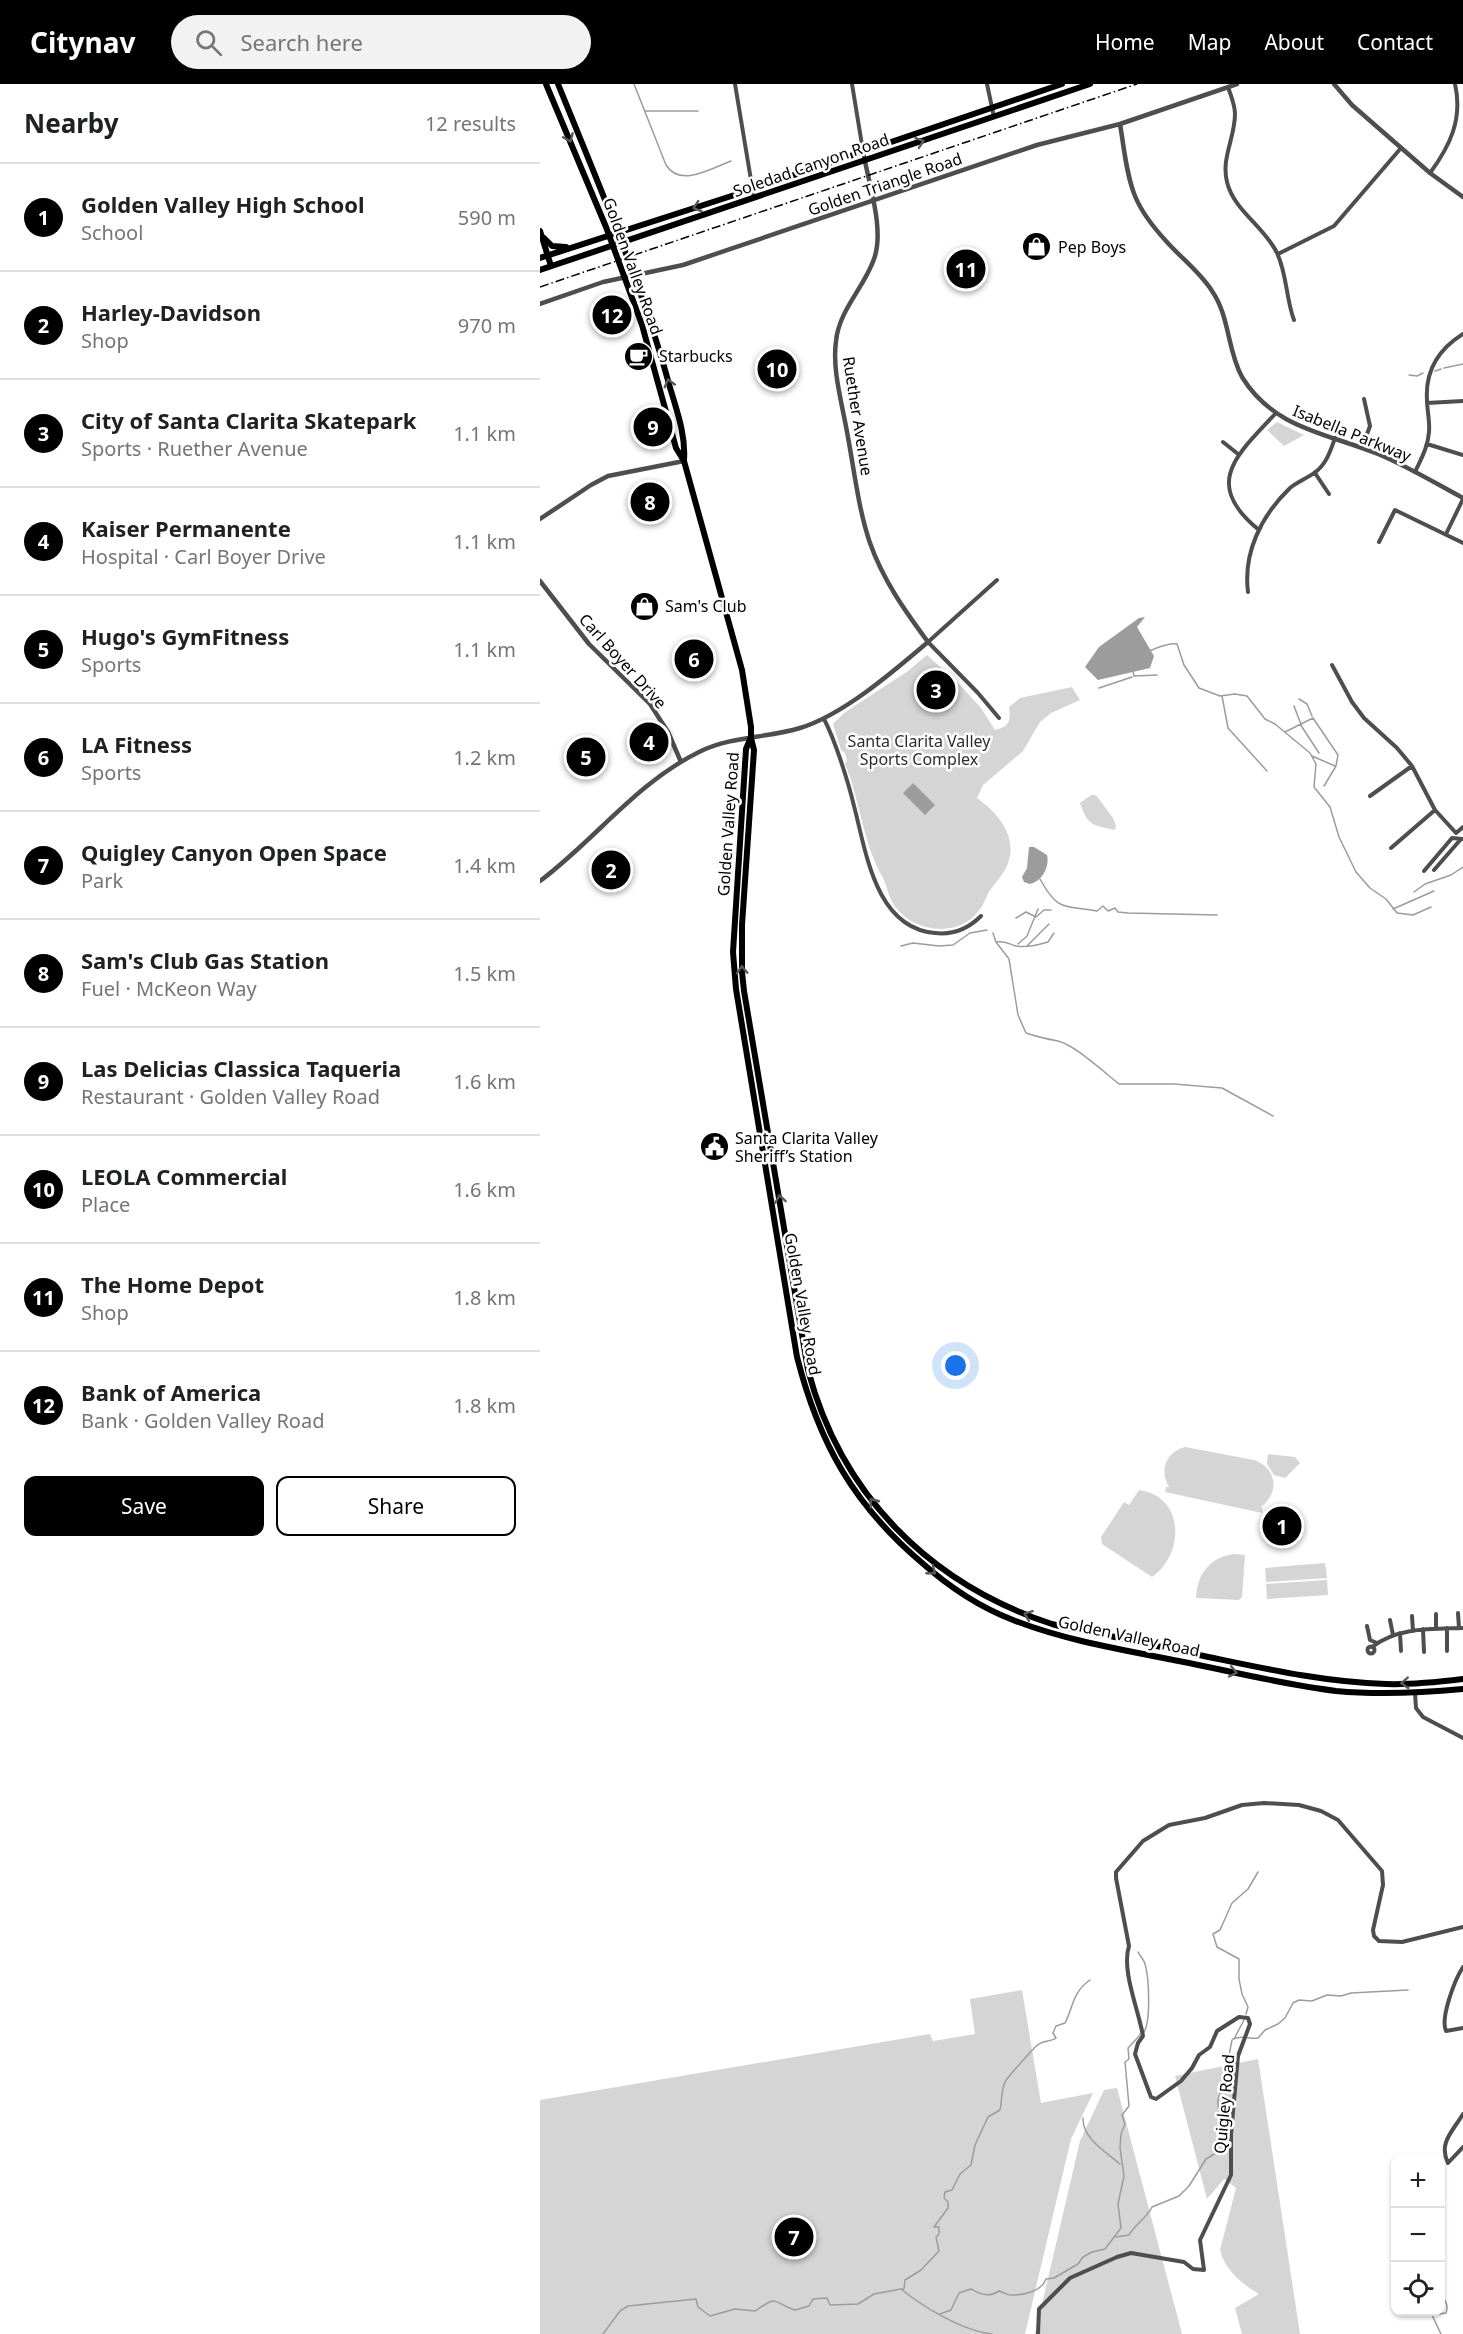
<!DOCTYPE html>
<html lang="en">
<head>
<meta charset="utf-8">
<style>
	:root { --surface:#fff; --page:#f2f2f2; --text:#202124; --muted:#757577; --line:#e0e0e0; --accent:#000 }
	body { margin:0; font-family:"Noto Sans",sans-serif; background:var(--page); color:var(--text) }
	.controls { position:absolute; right:18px; bottom:18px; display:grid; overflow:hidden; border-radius:12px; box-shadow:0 2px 4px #0004 }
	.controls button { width:54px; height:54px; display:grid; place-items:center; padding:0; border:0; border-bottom:2px solid var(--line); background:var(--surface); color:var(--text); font:30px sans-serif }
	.you { position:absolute; left:416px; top:1282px; width:21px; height:21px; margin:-15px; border:4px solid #fff; border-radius:50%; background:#1a73e8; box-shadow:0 0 0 9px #1a73e833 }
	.badge { display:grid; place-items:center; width:39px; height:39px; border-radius:50%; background:var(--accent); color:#fff; font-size:20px; font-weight:700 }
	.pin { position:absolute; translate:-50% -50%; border:3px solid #fff; box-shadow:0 2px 6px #0006 }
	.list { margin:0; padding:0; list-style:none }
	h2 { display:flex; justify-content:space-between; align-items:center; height:78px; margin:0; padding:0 24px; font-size:26px }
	h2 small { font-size:20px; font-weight:400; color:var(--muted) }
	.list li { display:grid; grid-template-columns:39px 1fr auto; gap:18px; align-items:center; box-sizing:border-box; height:108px; padding:0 24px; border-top:2px solid var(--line) }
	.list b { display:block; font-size:22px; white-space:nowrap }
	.list p { margin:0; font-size:20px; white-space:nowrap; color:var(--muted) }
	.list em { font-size:20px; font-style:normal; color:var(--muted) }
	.actions { display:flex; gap:12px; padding:18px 24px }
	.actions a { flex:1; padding:14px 0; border:2px solid var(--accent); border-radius:12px; text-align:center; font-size:21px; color:var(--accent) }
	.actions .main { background:var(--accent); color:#fff }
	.icon { flex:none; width:33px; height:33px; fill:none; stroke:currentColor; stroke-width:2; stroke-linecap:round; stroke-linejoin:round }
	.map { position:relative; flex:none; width:923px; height:2250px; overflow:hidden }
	header { display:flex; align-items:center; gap:36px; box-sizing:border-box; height:84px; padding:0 30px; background:var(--accent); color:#fff }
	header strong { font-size:28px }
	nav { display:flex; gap:33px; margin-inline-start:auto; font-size:21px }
	.search { width:420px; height:54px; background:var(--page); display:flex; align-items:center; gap:15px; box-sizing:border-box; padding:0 21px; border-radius:33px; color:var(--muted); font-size:22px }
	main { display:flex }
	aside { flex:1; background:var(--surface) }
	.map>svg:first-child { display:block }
	.green { fill:#d5d5d5 }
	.water { fill:#9c9c9c }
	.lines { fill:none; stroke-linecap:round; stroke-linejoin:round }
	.stream { stroke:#9c9c9c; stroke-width:1.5 }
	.minor { stroke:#4e4e4e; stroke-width:4 }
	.tertiary { stroke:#4e4e4e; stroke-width:4.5 }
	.primary { stroke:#000; stroke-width:6 }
	.rail { stroke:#000; stroke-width:1.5; stroke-dasharray:9 3 1.5 3; stroke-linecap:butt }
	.oneway { stroke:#595959 }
	.labels { text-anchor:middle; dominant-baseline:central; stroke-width:5; stroke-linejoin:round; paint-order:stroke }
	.street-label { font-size:16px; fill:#000; stroke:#fff }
	.poi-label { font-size:16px; fill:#000; stroke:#fff; text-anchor:start }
	.park-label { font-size:16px; fill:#2c2c2c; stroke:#fff }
</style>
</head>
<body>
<header>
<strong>Citynav</strong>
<div class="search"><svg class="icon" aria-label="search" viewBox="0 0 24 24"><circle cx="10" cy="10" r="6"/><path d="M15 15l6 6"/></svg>Search here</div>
<nav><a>Home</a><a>Map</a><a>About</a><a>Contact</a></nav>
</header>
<main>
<aside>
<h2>Nearby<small>12 results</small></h2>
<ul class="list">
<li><span class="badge">1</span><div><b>Golden Valley High School</b><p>School</p></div><em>590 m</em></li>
<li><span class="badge">2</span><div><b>Harley-Davidson</b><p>Shop</p></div><em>970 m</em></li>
<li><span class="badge">3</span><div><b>City of Santa Clarita Skatepark</b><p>Sports · Ruether Avenue</p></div><em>1.1 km</em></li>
<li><span class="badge">4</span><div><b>Kaiser Permanente</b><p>Hospital · Carl Boyer Drive</p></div><em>1.1 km</em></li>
<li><span class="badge">5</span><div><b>Hugo's GymFitness</b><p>Sports</p></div><em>1.1 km</em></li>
<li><span class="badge">6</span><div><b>LA Fitness</b><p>Sports</p></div><em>1.2 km</em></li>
<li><span class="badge">7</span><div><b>Quigley Canyon Open Space</b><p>Park</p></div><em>1.4 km</em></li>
<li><span class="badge">8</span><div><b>Sam's Club Gas Station</b><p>Fuel · McKeon Way</p></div><em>1.5 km</em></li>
<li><span class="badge">9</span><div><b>Las Delicias Classica Taqueria</b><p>Restaurant · Golden Valley Road</p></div><em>1.6 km</em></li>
<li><span class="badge">10</span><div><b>LEOLA Commercial</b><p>Place</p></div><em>1.6 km</em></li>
<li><span class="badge">11</span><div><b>The Home Depot</b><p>Shop</p></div><em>1.8 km</em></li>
<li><span class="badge">12</span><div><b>Bank of America</b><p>Bank · Golden Valley Road</p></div><em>1.8 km</em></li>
</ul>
<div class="actions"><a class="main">Save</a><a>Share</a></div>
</aside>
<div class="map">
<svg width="923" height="2250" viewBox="0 0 923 2250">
	<rect width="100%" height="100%" fill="#fff"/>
	<!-- green -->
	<path class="green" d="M 737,338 L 764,351 L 744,362 L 727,346 Z
		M 387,571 L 420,601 L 441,624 L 455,646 C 469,643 471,637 469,623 L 480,614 L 532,603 L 540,616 L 511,629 L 500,638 L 483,667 L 443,701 L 437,714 C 457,728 478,752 468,779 C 465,788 457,797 451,805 C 446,811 445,819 440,825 C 420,855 373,849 354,821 C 348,812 347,801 342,792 C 323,759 320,716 305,680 L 307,676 L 305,669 L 301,666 L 293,640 L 304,629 L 368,587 Z
		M 551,711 L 556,711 L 573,734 L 576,742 L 575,746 C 554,741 548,743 540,719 Z
		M 645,1363 L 714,1376 C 737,1384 740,1409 721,1423 L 723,1424 L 722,1429 L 625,1408 L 626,1403 L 629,1403 C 619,1386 626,1368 645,1363 Z
		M 728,1370 L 755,1373 L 760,1379 L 745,1394 L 734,1391 L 727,1380 Z
		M 599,1406 C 645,1412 645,1470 612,1493 L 562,1460 L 561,1453 L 584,1418 L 589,1421 Z
		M 693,1470 L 705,1471 L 702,1513 L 699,1516 L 656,1514 C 657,1491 669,1474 693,1470 Z
		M 785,1479 L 787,1494 L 726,1498 L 725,1484 Z
		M 787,1496 L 788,1511 L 727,1515 L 726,1500 Z
		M 482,1906 L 501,2019 L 553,2009 L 531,2055 L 485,2250 L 0,2250 L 0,2016 L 390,1950 L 393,1957 L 435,1950 L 430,1915 Z
		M 718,1975 L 760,2250 L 702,2250 L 695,2224 L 719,2210 C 702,2200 685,2186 680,2166 L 696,2104 L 684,2095 L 667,2115 L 635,1992 Z
		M 577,2004 L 642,2250 L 495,2250 L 540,2057 L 564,2006 Z"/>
	<!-- water -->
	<path class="water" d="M 605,533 L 597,543 L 614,572 L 610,584 L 558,596 L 545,583 L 559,563 L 599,534 Z
		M 373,699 L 395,721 L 385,731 L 363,709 Z
		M 489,763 L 494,763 L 507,771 C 510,783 502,797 490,800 L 484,798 L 482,793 L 487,784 Z"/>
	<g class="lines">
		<!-- stream -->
		<path class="stream" d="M 94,0 L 126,81 C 140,104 172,84 191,77
			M 105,27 L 158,27
			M 904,284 L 923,280
			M 895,287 L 901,285
			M 869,291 L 877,292 L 883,289
			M 609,567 C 618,564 628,558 637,560 L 644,581 L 659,604 L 680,612 L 695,610 L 707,612 L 725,635 L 735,640 L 770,669 L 776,680 L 774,703 L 790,723 L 799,753 L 816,788 L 830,804 L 846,815 L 857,829 L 873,831 L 891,823
			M 593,587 L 594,592 L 617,591
			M 559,604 L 592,593
			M 682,612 L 688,644 L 727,687
			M 759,615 L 767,620 L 772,632
			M 754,622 L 762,643 L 779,669
			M 745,648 L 773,634 L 798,671 L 796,682 L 784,702
			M 772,672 L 795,682
			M 500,795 C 518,828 524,821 557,827 L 563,822 L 568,827 L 575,824 L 578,828 L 588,829 L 677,831
			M 874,808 L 885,800 L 911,791 L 923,783
			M 853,825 L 894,807
			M 476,834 L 486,828 L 496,833 L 504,826 L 511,826
			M 453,849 L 456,858 L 469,875 L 478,931 L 486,949 C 497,953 507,955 518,957 C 535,961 565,989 579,1000 L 634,1000 L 682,1004 L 733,1032
			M 456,858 C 467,857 468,860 476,862 C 487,864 498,861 508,858 L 514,849
			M 478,860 L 487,852 L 498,825
			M 361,862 L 373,859 L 399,862 L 413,861 L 430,849 L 447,846
			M 487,862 L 509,840
			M 598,1868 C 600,1872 604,1876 605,1880 C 609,1893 611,1937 604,1948
			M 706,1930 L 708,1923 L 702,1910 L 699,1895 L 699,1875 L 677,1863 L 673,1850 L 680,1846 L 692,1819 L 708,1805 L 718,1788
			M 695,1953 L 704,1936
			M 693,1955 C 704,1950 709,1956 718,1954 L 725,1946 L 738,1940 L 745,1934 L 753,1919 L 759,1916 L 772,1917 L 787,1911 L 801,1912 L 811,1909 L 868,1906
			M 543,2034 C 542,2054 566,2068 580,2080
			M 686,2053 C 686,2034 667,2018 687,2002 L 685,1992 L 692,1956
			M 576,2153 L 589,2151 C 595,2140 606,2135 612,2123 L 639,2112 L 649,2102 L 666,2075 L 686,2063 L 686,2058
			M 361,2205 L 364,2205 L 365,2196 L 381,2186 L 399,2167 L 396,2153 L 399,2150 L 399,2143 L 394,2143 L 408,2124 L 408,2118 L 404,2114 L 405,2108 L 412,2106 L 420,2090 L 431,2081 L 435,2061 L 448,2033 L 460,2026 C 462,2017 461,2007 465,1998 C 466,1995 496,1961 499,1960 C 505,1956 511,1958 516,1954 L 513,1949 L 516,1942 L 525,1939 C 534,1921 532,1909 550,1896
			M 900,2210 C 905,2216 909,2221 906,2229 L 892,2231 L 901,2250
			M 400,2230 L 411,2226 L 419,2209 L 431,2205 C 441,2210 448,2214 459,2207 C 463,2208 469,2212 472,2211 C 485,2211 502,2207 506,2195 L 514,2194 L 538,2180 L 543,2173 L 552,2168 L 565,2165 L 581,2144 L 578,2120 L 584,2092 L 580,2064 L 581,2050 L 585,2040 L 582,2031 L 589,2022 L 585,1978 L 589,1975 L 588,1964 L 601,1950
			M 63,2250 L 80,2227 L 88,2222 L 156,2215 L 158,2223 L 170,2232 L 195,2225 L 215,2227 C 240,2210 231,2218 255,2226 L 269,2222 L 273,2215 L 287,2214 L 290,2221 L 318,2220 L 334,2210 L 361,2205 C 383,2223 423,2247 452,2250"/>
		<!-- minor -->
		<path class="minor" d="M 195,0 L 214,114
			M 312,0 L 323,67
			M 447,0 L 454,33
			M 688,3 C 691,12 695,21 695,30 C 695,54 681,74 687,98 C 694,127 724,142 737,169 C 747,190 746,215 754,236
			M 890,89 C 910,62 923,35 915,0
			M 738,170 L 794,142 L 861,64
			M 887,319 L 923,317
			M 683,358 L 698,370
			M 887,360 L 923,371
			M 822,364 L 830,342 L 824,315
			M 875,388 C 881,375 888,363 889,348 C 890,337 887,326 887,316 C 885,286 899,265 923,250
			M 775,389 L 789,410
			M 719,446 C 661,399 698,370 736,329
			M 906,450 L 923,415
			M 839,458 L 855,426 L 923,459
			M 457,496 L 388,558 L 438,609 L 459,634
			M 708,508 C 703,469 721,432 750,404 C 757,398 766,395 774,389 C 786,381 790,368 795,354
			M 792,581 L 812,618 L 824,634 L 857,664 L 872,682 L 895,726 L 916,749 L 923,743
			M 284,635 C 295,656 308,697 314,722 C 326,767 335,844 395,849 C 412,851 428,845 441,832
			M 830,712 L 872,682
			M 851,764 L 895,726
			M 894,786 L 921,755
			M 884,787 L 912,754 L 922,755
			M 918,1529 L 919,1544
			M 896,1530 L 896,1545
			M 872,1532 L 873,1547
			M 850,1536 L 853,1551
			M 827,1542 L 830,1556 L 837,1559
			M 907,1544 L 907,1567
			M 883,1545 L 884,1568
			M 860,1549 L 861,1567
			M827.5 1566a3.5 3.5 0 1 1 7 0a3.5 3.5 0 1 1-7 0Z
			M 832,1563 C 858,1543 891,1545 923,1544
			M 875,1609 L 876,1624 L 883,1633 L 923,1654
			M 923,1883 C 915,1895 900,1934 906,1947 L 923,1944
			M 923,2030 C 913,2047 898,2059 908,2079 L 923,2063
			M 498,2250 L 499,2225 L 530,2194 L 577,2173 L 591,2169 L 644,2178 L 653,2185 L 664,2186 L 660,2156 L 691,2091 L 691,2050 L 698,1972 L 710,1940 L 708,1934 L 699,1933 L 677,1947 L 670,1963 L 659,1971 L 652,1984 L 641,1997 L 616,2015 L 611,2013 L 595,1970 L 598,1959 L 603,1952 C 599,1927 581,1886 589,1862 L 576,1794 L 576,1788 L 603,1757 L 629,1741 L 665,1734 L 702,1721 L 724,1719 L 759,1721 L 781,1727 L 798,1736 L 842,1787 L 843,1801 L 833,1846 L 834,1852 L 839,1857 L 862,1858 L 923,1843"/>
		<!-- tertiary -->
		<path class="tertiary" d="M 794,0 L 812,21 L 890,89 L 923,113
			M 580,40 C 584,63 586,90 595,112 C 601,127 615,145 626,157 C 641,174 660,188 672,207 C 690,233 687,266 702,293 C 734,345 787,349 838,370 C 867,382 895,399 923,414
			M 0,220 L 63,198 L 143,181 L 497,61 L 580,40 L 697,0
			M 0,435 L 51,401 L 68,392 L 144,377
			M 0,497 L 49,560 L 110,620 L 128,648 L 141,678
			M 0,797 C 55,756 96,699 159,668 C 191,652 227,654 260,644 C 303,631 354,587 388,558 C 365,527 343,496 330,459 C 318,424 314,384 307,348 C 302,319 292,286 296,257 C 299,226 324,204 334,175 C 345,145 328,98 323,67"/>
		<!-- primary -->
		<path class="primary" d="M 6,0 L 66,143 L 102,241 L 136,364 L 144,377 L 202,586 L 211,643 L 211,653 L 206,665 L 193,868 L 196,905 L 257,1273 C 279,1359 313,1420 381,1478 C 408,1502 439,1523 473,1536 C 529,1558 590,1567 649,1579 C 698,1589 747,1601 796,1607 C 838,1611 881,1609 923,1605
			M 18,0 C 58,99 101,198 129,300 C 136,325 146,350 144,376
			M 0,147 L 11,182
			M 4,154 L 12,162 L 26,163
			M 0,174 L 213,105 L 522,0
			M 0,186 L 550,0
			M 211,654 L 214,666 L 202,841 L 202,888 L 204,907 L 268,1286 C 301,1411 390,1500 512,1540 C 526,1544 541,1546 556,1549 C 588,1556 621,1563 654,1570 C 718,1583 780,1598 846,1600 C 871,1601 898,1598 923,1595"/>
		<!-- rail -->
		<path class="rail" d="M 0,203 L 597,0"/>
	</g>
	<!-- one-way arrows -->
	<defs><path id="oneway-chevron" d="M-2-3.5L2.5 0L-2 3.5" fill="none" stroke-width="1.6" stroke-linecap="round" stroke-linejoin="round" transform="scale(1.5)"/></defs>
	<g class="oneway">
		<use href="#oneway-chevron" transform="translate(29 54) rotate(67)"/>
		<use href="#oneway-chevron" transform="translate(380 58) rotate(-19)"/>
		<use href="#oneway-chevron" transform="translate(157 123) rotate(162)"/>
		<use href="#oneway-chevron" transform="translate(129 299) rotate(-105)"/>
		<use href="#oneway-chevron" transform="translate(202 886) rotate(-92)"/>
		<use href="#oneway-chevron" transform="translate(240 1115) rotate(-99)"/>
		<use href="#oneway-chevron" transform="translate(333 1418) rotate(-127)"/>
		<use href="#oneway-chevron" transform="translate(392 1487) rotate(38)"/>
		<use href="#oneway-chevron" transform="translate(488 1531) rotate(-159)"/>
		<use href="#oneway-chevron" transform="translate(693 1588) rotate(12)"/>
		<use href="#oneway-chevron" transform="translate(865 1599) rotate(177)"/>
	</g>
	<!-- icons -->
	<defs>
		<symbol id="shop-disc" viewBox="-11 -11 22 22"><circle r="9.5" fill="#000" stroke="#fff"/><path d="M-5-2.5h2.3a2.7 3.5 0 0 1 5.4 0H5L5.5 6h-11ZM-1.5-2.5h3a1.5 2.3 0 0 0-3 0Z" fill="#fff"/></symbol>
		<symbol id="cafe-disc" viewBox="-11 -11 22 22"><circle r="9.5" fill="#000" stroke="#fff"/><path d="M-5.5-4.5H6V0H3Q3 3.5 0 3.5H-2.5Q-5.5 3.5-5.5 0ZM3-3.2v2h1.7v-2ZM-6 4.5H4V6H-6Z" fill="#fff"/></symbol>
		<symbol id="civic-disc" viewBox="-11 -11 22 22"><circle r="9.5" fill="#000" stroke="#fff"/><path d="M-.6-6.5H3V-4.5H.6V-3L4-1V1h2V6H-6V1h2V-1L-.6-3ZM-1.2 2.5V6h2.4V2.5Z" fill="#fff"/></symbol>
	</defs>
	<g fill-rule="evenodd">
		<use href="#shop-disc" x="480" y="146" width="33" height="33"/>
		<use href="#cafe-disc" x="82" y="256" width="33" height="33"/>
		<use href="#shop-disc" x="88" y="506" width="33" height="33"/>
		<use href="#civic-disc" x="158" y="1046" width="33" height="33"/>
	</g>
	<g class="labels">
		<!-- street labels -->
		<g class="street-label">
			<text transform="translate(271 81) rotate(-19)">Soledad Canyon Road</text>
			<text transform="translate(345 100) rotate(-19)">Golden Triangle Road</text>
			<text transform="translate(93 182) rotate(70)">Golden Valley Road</text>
			<text transform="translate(318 332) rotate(81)">Ruether Avenue</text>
			<text transform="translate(812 349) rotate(22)">Isabella Parkway</text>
			<text transform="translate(83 577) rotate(48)">Carl Boyer Drive</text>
			<text transform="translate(188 740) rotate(-86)">Golden Valley Road</text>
			<text transform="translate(263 1220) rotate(80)">Golden Valley Road</text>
			<text transform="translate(589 1552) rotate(12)">Golden Valley Road</text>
			<text transform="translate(684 2020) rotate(-85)">Quigley Road</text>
		</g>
		<!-- poi labels -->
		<g class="poi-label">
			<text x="518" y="163">Pep Boys</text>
			<text x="119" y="272">Starbucks</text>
			<text x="125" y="522">Sam's Club</text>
			<text x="195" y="1054">Santa Clarita Valley<tspan x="195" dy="18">Sheriff’s Station</tspan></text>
		</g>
		<!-- park labels -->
		<g class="park-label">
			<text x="379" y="657">Santa Clarita Valley<tspan x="379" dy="18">Sports Complex</tspan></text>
		</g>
	</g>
</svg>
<div class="controls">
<button>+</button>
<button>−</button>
<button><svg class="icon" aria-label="locate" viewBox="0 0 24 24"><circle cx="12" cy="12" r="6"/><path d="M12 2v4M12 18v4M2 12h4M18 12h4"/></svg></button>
</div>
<div class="you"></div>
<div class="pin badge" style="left:742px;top:1442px">1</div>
<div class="pin badge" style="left:71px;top:786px">2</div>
<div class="pin badge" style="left:396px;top:606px">3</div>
<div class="pin badge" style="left:109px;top:658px">4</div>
<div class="pin badge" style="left:46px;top:673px">5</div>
<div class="pin badge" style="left:154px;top:575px">6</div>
<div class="pin badge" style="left:254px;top:2153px">7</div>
<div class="pin badge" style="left:110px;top:418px">8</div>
<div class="pin badge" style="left:113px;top:343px">9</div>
<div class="pin badge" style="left:237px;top:285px">10</div>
<div class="pin badge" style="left:426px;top:185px">11</div>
<div class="pin badge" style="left:72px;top:231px">12</div>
</div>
</main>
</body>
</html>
